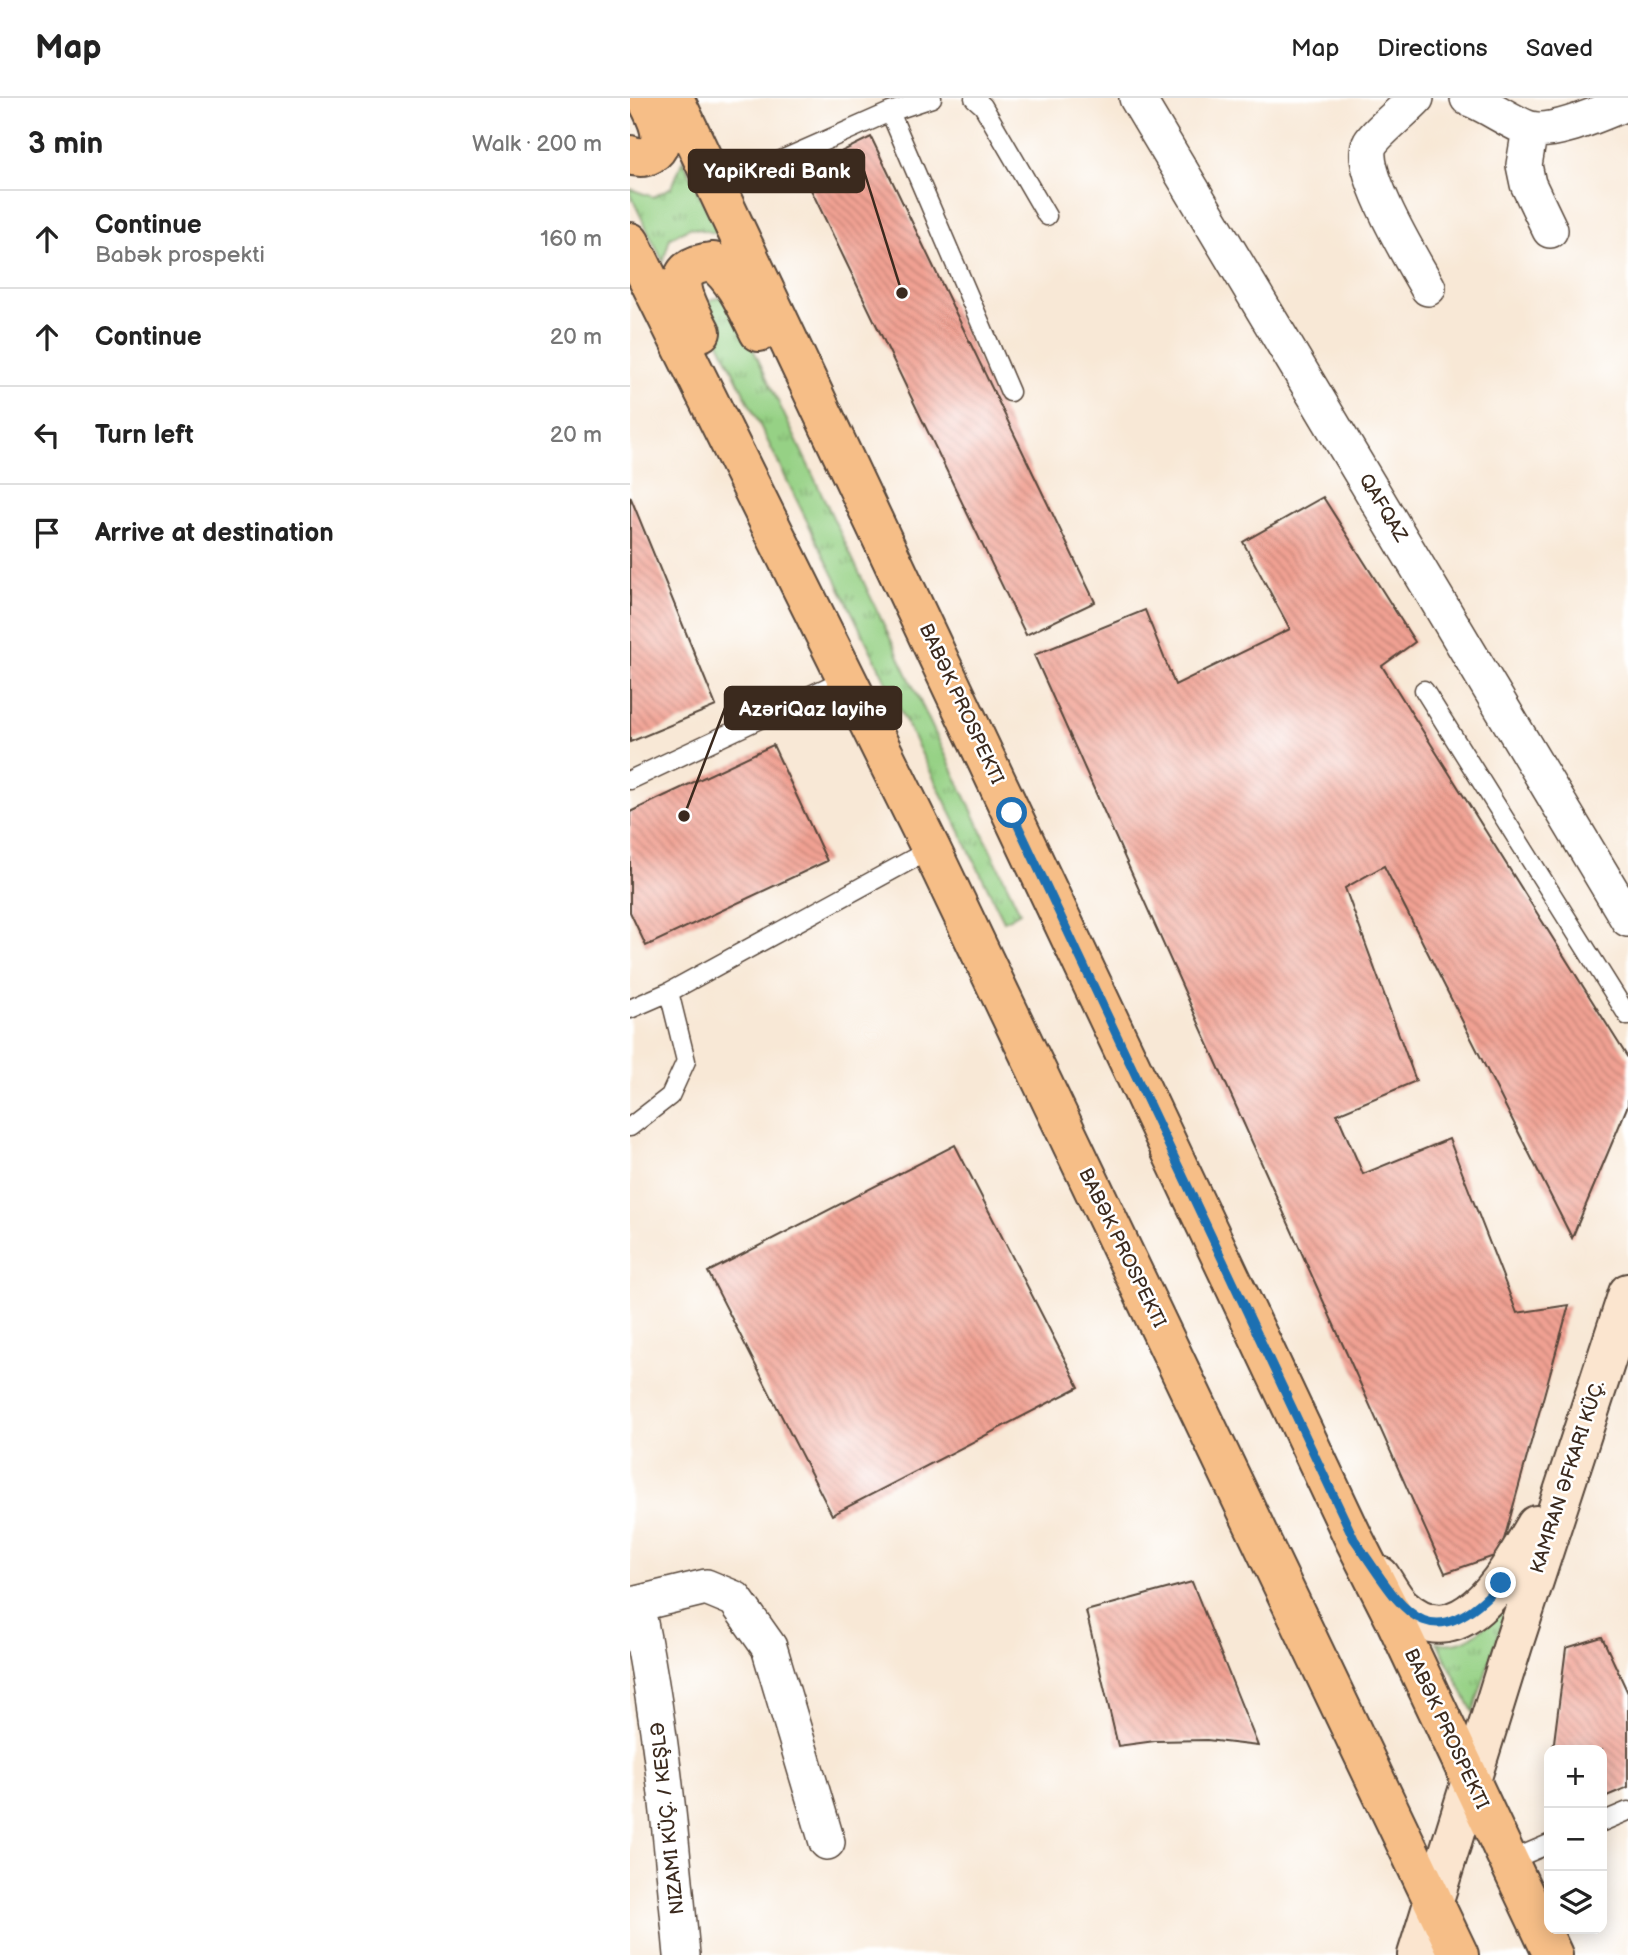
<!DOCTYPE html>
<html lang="en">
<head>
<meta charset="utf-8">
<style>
	:root { --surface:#fff; --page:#f6f6f6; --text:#222; --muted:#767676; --line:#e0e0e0 }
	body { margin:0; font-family:"Balsamiq Sans",sans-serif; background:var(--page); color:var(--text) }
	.controls { position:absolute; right:21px; bottom:21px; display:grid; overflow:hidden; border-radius:14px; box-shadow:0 4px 18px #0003 }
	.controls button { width:63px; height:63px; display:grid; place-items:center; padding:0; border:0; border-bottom:2px solid var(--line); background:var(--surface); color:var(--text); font:35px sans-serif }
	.stop { position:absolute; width:21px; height:21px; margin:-16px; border:5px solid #1f6fb2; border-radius:50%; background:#fff }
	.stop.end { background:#1f6fb2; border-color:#fff; box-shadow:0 2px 7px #0008 }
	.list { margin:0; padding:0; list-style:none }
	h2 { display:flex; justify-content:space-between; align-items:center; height:91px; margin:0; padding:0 28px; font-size:30px }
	h2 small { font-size:23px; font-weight:400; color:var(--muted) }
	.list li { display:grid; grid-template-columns:46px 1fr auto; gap:21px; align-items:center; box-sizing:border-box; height:98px; padding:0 28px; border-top:2px solid var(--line) }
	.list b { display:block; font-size:26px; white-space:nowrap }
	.list p { margin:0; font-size:23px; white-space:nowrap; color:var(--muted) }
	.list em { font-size:23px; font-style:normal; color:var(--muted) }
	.icon { flex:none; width:38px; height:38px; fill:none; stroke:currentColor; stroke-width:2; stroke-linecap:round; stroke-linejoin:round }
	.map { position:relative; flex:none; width:998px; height:1857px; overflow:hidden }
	header { display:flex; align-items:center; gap:42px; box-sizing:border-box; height:98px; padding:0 35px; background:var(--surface); border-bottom:2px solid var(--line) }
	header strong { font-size:33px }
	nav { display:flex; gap:38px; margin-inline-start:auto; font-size:24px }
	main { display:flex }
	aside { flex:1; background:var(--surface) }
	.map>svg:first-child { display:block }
	.grass { fill:url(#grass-tufts); stroke:#687e52; stroke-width:2 }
	.building { fill:url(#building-back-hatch) }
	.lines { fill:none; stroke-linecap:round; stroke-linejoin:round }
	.lane-casing { stroke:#57463a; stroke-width:21 }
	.street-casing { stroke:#57463a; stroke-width:38 }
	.secondary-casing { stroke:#57463a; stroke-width:42 }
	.primary-casing { stroke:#57463a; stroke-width:42 }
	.path { stroke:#57463a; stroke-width:4.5; stroke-dasharray:2 5; stroke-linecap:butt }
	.lane { stroke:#fff; stroke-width:18 }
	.street { stroke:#fff; stroke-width:35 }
	.secondary { stroke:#fbe5cf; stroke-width:38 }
	.primary { stroke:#f6be87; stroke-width:38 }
	.route { stroke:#1f6fb2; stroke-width:9 }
	.labels { text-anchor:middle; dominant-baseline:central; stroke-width:5; stroke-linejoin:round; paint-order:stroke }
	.street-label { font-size:19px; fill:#3b2a1e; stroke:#fff }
	.leader { fill:none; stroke:#3b2a1e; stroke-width:2.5 }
	.callout-dot { fill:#3b2a1e; stroke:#fff; stroke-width:2.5 }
	.callout { fill:#3b2a1e; stroke:#3b2a1e; stroke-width:2.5 }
	.callout-label { font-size:21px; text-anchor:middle; font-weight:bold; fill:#fff }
</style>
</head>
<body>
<header>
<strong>Map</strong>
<nav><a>Map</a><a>Directions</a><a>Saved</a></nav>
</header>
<main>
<aside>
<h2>3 min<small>Walk · 200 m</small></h2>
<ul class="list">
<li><svg class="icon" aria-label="ahead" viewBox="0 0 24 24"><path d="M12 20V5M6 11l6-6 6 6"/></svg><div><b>Continue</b><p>Babək prospekti</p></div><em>160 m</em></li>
<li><svg class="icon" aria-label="ahead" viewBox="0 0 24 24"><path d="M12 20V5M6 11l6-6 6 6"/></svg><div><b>Continue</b></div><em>20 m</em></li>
<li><svg class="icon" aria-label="left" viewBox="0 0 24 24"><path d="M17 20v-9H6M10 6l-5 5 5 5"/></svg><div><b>Turn left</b></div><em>20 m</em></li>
<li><svg class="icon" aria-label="arrive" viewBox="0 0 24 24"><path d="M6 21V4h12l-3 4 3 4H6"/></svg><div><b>Arrive at destination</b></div></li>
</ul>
</aside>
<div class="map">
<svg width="998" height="1857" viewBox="0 0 998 1857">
	<defs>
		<pattern id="grass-tufts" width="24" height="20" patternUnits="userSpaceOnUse" patternTransform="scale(1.75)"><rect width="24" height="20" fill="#96d185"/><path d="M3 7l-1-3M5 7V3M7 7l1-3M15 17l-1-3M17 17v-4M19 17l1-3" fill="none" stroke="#7caa6c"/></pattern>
		<pattern id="building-back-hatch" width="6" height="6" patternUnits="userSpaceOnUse" patternTransform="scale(1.75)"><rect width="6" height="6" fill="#f1a193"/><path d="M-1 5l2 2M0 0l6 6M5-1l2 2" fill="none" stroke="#c48377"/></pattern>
	</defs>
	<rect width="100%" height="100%" fill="#fff"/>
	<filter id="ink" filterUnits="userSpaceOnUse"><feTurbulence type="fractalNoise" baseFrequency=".0143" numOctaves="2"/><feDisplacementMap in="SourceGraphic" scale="14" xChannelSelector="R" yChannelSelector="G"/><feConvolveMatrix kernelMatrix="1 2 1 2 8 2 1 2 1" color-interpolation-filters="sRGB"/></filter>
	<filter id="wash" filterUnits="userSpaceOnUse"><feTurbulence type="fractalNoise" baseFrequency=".00686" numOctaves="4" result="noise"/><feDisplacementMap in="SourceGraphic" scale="28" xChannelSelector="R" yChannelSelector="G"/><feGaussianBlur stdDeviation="1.57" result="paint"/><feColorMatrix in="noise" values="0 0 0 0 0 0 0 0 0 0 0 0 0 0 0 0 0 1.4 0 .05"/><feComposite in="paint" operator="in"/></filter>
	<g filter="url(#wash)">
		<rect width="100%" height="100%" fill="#f8e8d6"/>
		<!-- grass -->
		<path class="grass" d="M 53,62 L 89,136 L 60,129 L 40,140 L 33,164 L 0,96 L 0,91 L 23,99 L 42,89 Z
			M 93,199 L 106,215 L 390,814 L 374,823 L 79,224 L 77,207 L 82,201 Z
			M 878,1507 L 843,1614 L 807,1544 C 836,1552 858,1525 878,1507 Z"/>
		<g id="blocks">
			<!-- building -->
			<path class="building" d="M 241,39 L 465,504 L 396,537 L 172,73 Z
				M 0,398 L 86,608 L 0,644 Z
				M 693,399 L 785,544 L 752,568 L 998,960 L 998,1007 L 942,1140 L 754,768 L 715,790 L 786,983 L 707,1016 L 733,1076 L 819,1041 L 887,1215 L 939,1207 L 870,1456 L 815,1475 L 404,557 L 515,512 L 545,587 L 660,531 L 613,444 Z
				M 143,647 L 197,763 L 16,848 L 0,814 L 0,714 Z
				M 325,1047 L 449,1289 L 202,1417 L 78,1174 Z
				M 562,1484 L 628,1648 L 577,1642 L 525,1643 L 488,1648 L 456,1513 Z
				M 972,1539 L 998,1595 L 998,1689 L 972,1700 L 972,1652 L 923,1652 L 936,1550 Z"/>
		</g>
	</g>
	<g filter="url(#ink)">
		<use href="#blocks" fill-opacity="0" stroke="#57463a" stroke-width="2"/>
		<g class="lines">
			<defs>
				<path id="lane" d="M 344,0 L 353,8 L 417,118
					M 260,14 L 302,0
					M 88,90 L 260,14 L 380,294
					M 794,592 L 998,918
					M 0,682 L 217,580
					M 0,911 L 39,894 L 301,751
					M 0,1029 L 40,998 L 56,963 L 39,894
					M 972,1724 L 998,1713
					M 879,1763 L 919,1746"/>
				<path id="street" d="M 507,0 L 998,821
					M 786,0 C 776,11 746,35 740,46 C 726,70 784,165 798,190
					M 838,0 C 859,8 877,22 897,30 C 921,39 975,13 998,4
					M 900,31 L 894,67 L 898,86 L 920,132
					M 6,1506 L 76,1489 L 105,1501 L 139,1549 L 197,1744
					M 0,1507 L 6,1506 C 31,1622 41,1739 52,1857"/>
				<path id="secondary" d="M 750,1478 C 757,1488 763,1501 772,1509 C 832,1564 881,1469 906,1427
					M 787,1857 L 883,1547 L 998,1195"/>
				<path id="primary" d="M 44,0 L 724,1441 L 766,1524 L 923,1857
					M 0,57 C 8,60 14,60 21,56 C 41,44 24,15 16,0
					M 0,144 L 301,751 L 829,1857
					M 71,234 C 57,206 32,168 83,164 C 106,182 116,208 129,234"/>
			</defs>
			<!-- lane casing -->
			<use href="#lane" class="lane-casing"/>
			<!-- street casing -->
			<use href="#street" class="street-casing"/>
			<!-- secondary casing -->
			<use href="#secondary" class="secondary-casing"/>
			<!-- primary casing -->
			<use href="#primary" class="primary-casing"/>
			<!-- path -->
			<path class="path" d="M 972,1809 L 975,1815"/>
			<!-- lane -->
			<use href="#lane" class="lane"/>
			<!-- street -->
			<use href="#street" class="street"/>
			<!-- secondary -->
			<use href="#secondary" class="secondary"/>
			<!-- primary -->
			<use href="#primary" class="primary"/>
		</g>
	</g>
	<g class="lines" filter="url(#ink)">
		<!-- route -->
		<path class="route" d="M 382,715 L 724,1441 C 771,1508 795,1567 871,1485"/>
	</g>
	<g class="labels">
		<!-- street labels -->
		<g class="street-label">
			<text transform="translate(753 410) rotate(59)">QAFQAZ</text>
			<text transform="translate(331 606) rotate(65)">BABƏK PROSPEKTI</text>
			<text transform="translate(492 1150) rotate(64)">BABƏK PROSPEKTI</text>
			<text transform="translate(938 1379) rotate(-72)">KAMRAN ƏFKARI KÜÇ.</text>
			<text transform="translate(816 1631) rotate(65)">BABƏK PROSPEKTI</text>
			<text transform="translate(38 1720) rotate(-96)">NIZAMI KÜÇ. / KEŞLƏ</text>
		</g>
	</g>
	<!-- callouts -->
	<path class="leader" d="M272 195L234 73M54 718L95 610"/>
	<g class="callout-dot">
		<circle cx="272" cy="195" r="7"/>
		<circle cx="54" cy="718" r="7"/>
	</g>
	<g class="callout">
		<rect x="59" y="52" width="175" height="42" rx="7"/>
		<rect x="95" y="589" width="176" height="42" rx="7"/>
	</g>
	<g class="callout-label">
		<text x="147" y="80">YapiKredi Bank</text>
		<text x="183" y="618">AzəriQaz layihə</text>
	</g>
</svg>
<div class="controls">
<button>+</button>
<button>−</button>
<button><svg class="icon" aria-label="layers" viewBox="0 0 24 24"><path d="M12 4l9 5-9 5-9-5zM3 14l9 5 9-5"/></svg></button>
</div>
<div class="stop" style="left:382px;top:715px"></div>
<div class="stop end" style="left:871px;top:1485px"></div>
</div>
</main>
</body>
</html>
